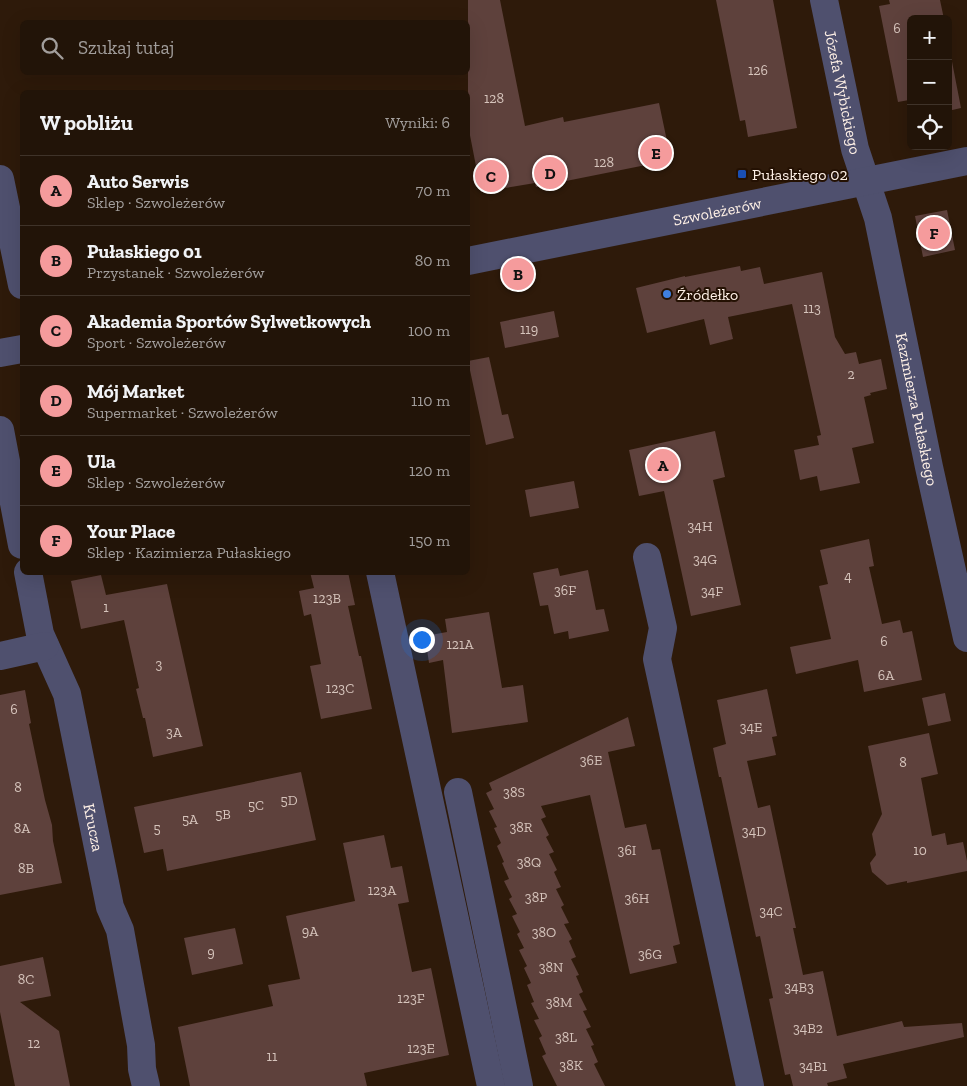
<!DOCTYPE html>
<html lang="pl">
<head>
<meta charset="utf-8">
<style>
	:root { --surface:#221408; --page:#2a1d12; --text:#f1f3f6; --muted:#a29e9c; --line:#3f3329; --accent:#f59b9c }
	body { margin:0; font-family:"Zilla Slab",serif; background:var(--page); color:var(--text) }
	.controls { position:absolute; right:15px; top:15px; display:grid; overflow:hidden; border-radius:8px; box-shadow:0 5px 20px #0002 }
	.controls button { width:45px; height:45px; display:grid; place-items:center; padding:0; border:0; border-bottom:1px solid var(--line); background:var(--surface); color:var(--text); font:25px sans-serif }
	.you { position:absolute; left:421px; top:639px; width:18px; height:18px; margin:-12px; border:4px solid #fff; border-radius:50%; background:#1a73e8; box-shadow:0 0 0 8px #1a73e833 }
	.badge { display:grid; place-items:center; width:32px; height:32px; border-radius:50%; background:var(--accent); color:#111; font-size:16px; font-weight:700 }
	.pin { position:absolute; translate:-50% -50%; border:2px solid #fff; box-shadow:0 1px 5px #0006 }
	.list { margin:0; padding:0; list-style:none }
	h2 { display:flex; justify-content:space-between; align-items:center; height:65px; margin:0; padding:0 20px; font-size:21px }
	h2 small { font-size:16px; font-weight:400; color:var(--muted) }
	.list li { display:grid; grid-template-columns:32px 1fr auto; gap:15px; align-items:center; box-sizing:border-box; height:70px; padding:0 20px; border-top:1px solid var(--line) }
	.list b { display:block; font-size:19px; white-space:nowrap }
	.list p { margin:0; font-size:16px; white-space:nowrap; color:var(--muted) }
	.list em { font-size:16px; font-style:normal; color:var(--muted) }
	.icon { flex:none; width:28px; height:28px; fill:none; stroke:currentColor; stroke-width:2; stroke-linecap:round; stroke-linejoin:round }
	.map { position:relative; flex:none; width:967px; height:1086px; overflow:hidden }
	.search { position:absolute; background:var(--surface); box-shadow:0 5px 20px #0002; left:20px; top:20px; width:450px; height:55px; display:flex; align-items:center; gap:12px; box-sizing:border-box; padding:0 18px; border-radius:8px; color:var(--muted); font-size:19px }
	.panel { position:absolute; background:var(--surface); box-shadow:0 5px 20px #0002; left:20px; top:90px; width:450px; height:485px; border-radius:8px }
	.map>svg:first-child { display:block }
	.building { fill:#5e413c }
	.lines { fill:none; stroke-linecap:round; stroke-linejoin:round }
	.minor { stroke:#4f506e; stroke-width:28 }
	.transit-dot { fill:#1a4fb4; stroke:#241103; stroke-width:2 }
	.shop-dot { fill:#3f7fe0; stroke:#241103; stroke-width:2 }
	.labels { text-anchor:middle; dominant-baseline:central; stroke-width:4; stroke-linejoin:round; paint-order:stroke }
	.number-label { font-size:14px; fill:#d6c4bc }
	.street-label { font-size:16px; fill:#fef0e6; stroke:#241103 }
	.poi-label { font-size:16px; fill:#fef0e6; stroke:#241103; text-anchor:start }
</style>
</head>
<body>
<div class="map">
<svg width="967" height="1086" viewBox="0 0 967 1086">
	<rect width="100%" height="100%" fill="#2e1a0a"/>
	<!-- building -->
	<path class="building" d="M 468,0 L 500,0 L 525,126 L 563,117 L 564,122 L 659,103 L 671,160 L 536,187 L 535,183 L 481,192 L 468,125 Z
		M 716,0 L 773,0 L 797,128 L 748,137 L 745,120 L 740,121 Z
		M 889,0 L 940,0 L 944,19 L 911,19 L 911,111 L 909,100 L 898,102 L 879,6 L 890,4 Z
		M 948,41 L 961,108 L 948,111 Z
		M 947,210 L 955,250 L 923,257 L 915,216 Z
		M 740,266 L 741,271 L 760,267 L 764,284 L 822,272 L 835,337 L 845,354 L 856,352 L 859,364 L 881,359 L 887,389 L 870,393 L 871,395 L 864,397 L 874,443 L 852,448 L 860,483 L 820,491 L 817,476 L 800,480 L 794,450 L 819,445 L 817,436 L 821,435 L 792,304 L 728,317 L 733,339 L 710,345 L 704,319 L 647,333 L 636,288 L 685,276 L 685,277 Z
		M 554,311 L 559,337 L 505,348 L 500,322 Z
		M 489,357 L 502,415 L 508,414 L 514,438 L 486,445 L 468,361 Z
		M 715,431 L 725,477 L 713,480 L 741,605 L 691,616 L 664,491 L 639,496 L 629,450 Z
		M 574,481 L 579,508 L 530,517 L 525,490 Z
		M 869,539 L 874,566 L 869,567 L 882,624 L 900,620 L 903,633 L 912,631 L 922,680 L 864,692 L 858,660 L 796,674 L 790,647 L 831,639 L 819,586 L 828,584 L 820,550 Z
		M 558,568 L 560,576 L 588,570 L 596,610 L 604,609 L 609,631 L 569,639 L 568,631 L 554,634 L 548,605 L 540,606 L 533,573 Z
		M 310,572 L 348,572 L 355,605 L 348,606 L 359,656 L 361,656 L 372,709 L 321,719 L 310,666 L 321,664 L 311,614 L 304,616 L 299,591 L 314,588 Z
		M 101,575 L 106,595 L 167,584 L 203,746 L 153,757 L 145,718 L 143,718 L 136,689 L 139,688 L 124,620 L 81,629 L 71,581 Z
		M 489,612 L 502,688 L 523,685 L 528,722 L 452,733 L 443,660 L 429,663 L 425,636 L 447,632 L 445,619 Z
		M 767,689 L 777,736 L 772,737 L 776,755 L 747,761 L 758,808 L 770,805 L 796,928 L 793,928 L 803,975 L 823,971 L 837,1036 L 902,1021 L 904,1027 L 962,1023 L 964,1037 L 843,1064 L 847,1078 L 827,1083 L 828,1086 L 793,1086 L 790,1074 L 785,1075 L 769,999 L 773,998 L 760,936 L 756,937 L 721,777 L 719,777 L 713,748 L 726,744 L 717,700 Z
		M 25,690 L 31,723 L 29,724 L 45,800 L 52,825 L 53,841 L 62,883 L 0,895 L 0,695 Z
		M 945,693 L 951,721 L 928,726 L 922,698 Z
		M 628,717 L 635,746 L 608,752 L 625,828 L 646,824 L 652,850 L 660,849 L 680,944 L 673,946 L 677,963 L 630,974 L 590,795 L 541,806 L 546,817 L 541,819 L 549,835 L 546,837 L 554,852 L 549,854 L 557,870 L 554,872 L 561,887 L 556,889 L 564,905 L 561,907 L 569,923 L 564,924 L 572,939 L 569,941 L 576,957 L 571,959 L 579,975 L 576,976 L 583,992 L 579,994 L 587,1010 L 583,1011 L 591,1027 L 586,1029 L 594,1045 L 591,1046 L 598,1062 L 594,1064 L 605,1086 L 557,1086 L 542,1056 L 546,1054 L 539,1038 L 542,1036 L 534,1020 L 539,1019 L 531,1003 L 534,1002 L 527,985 L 531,983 L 524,968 L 527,966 L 519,950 L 524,948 L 517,934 L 520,932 L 512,916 L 517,914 L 509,899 L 512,897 L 504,881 L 509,879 L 502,863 L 504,862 L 497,846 L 501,843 L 494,828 L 497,827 L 489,811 L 494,809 L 486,793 L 492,790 L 489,783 Z
		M 929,733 L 938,774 L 921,778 L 932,836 L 945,833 L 947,845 L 963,842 L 967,861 L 967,871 L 907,883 L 907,881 L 887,885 L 872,872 L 870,863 L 876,855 L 872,834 L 882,814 L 868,746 Z
		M 301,772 L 316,840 L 167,871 L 163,849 L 144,853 L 134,807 Z
		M 384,835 L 391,868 L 402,866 L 409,902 L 398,904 L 412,972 L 431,968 L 449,1055 L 364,1073 L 367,1086 L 190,1086 L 178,1027 L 273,1006 L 268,985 L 300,979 L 286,916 L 355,901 L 343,843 Z
		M 235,928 L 243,964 L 192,975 L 184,938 Z
		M 43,957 L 51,996 L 20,1002 L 59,1031 L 70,1086 L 15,1086 L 0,1012 L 0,966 Z"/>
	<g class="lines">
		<!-- minor -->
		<g class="minor">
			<path id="s1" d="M 824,0 L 855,149 L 878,218 L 929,467 L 967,638"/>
			<path d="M 0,179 L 22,285"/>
			<path id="s2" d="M 468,261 L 967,161"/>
			<path d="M 0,353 L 22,349"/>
			<path d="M 0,430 L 22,545"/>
			<path d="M 647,557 L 663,628 L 657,659 L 750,1086"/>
			<path id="s3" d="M 28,572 L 40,634 L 67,694 L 110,907 L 120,930 L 141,1045 L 142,1069 L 146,1086"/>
			<path d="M 380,572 L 491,1086"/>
			<path d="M 0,656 L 45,646"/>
			<path d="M 458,792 L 519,1086"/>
		</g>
	</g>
	<!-- markers -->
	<rect class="transit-dot" x="737" y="169" width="10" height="10" rx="2.5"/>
	<circle class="shop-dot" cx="667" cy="294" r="5"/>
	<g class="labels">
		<!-- number labels -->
		<g class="number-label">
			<text x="897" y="28">6</text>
			<text x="758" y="70">126</text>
			<text x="494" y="98">128</text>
			<text x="604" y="162">128</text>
			<text x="812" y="308">113</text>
			<text x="529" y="329">119</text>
			<text x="851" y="374">2</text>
			<text x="700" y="526">34H</text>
			<text x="705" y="559">34G</text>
			<text x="848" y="576">4</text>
			<text x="565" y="590">36F</text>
			<text x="712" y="591">34F</text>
			<text x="327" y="598">123B</text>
			<text x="106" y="607">1</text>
			<text x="884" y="641">6</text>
			<text x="460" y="644">121A</text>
			<text x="159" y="664">3</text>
			<text x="886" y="675">6A</text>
			<text x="340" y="688">123C</text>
			<text x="14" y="709">6</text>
			<text x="751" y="727">34E</text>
			<text x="174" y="732">3A</text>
			<text x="591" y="760">36E</text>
			<text x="903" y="762">8</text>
			<text x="18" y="787">8</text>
			<text x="514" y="792">38S</text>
			<text x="289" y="800">5D</text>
			<text x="256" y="805">5C</text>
			<text x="223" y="814">5B</text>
			<text x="190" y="819">5A</text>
			<text x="521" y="827">38R</text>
			<text x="22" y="828">8A</text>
			<text x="157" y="828">5</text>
			<text x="754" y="831">34D</text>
			<text x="627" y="850">36I</text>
			<text x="920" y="850">10</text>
			<text x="529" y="862">38Q</text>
			<text x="26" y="868">8B</text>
			<text x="382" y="890">123A</text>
			<text x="536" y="897">38P</text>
			<text x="637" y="898">36H</text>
			<text x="771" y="911">34C</text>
			<text x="310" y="931">9A</text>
			<text x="544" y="932">38O</text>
			<text x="211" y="952">9</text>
			<text x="650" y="954">36G</text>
			<text x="551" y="967">38N</text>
			<text x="26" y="979">8C</text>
			<text x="799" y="987">34B3</text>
			<text x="411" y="998">123F</text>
			<text x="559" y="1002">38M</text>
			<text x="808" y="1028">34B2</text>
			<text x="566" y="1037">38L</text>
			<text x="34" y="1043">12</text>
			<text x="421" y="1048">123E</text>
			<text x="272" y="1056">11</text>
			<text x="571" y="1065">38K</text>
			<text x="813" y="1066">34B1</text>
		</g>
		<!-- street labels -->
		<g class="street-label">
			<text stroke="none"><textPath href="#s1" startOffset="94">Józefa Wybickiego</textPath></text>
			<text stroke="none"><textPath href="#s2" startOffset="254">Szwoleżerów</textPath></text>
			<text stroke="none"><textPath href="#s1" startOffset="420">Kazimierza Pułaskiego</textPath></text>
			<text stroke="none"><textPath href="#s3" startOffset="265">Krucza</textPath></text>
		</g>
		<!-- poi labels -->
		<g class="poi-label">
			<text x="752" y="174">Pułaskiego 02</text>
			<text x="677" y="294">Źródełko</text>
		</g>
	</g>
</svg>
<div class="controls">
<button>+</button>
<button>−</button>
<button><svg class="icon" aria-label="locate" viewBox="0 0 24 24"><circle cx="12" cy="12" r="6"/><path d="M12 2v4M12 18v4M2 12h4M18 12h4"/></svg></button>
</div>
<div class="you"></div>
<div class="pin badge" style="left:663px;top:465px">A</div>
<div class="pin badge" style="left:518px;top:274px">B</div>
<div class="pin badge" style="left:491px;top:176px">C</div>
<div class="pin badge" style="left:550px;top:173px">D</div>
<div class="pin badge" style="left:656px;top:153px">E</div>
<div class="pin badge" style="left:934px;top:233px">F</div>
<div class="search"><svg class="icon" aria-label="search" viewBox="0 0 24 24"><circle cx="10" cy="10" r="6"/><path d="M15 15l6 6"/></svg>Szukaj tutaj</div>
<section class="panel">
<h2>W pobliżu<small>Wyniki: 6</small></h2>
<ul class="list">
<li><span class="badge">A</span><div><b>Auto Serwis</b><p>Sklep · Szwoleżerów</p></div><em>70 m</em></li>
<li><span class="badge">B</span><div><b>Pułaskiego 01</b><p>Przystanek · Szwoleżerów</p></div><em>80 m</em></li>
<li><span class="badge">C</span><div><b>Akademia Sportów Sylwetkowych</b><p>Sport · Szwoleżerów</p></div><em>100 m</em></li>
<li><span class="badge">D</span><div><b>Mój Market</b><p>Supermarket · Szwoleżerów</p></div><em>110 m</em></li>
<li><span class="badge">E</span><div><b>Ula</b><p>Sklep · Szwoleżerów</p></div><em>120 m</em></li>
<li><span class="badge">F</span><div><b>Your Place</b><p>Sklep · Kazimierza Pułaskiego</p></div><em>150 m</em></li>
</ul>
</section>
</div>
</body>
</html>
